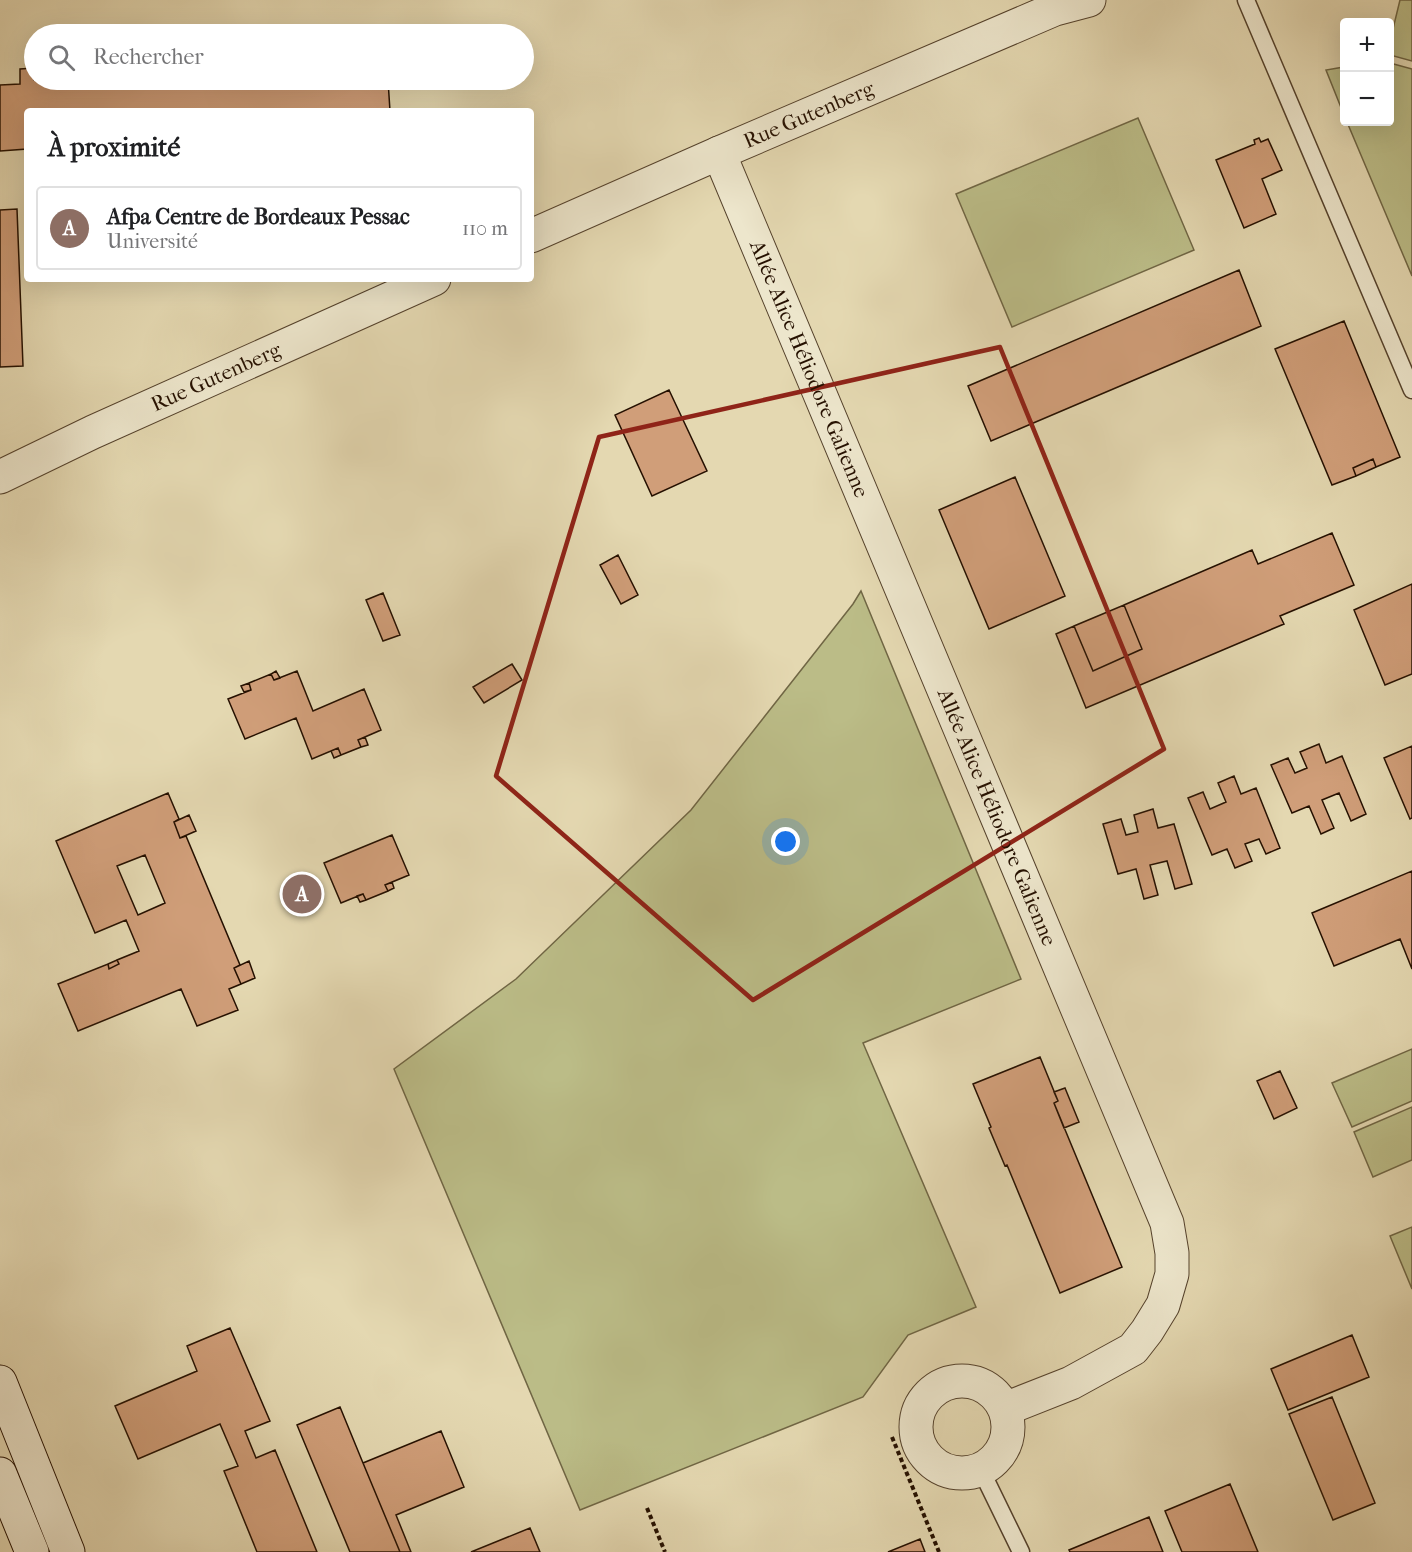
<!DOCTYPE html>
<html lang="fr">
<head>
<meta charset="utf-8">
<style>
	:root { --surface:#fff; --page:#f2f2f2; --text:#202124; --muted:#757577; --line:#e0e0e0; --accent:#111827 }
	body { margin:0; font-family:"IM FELL French Canon",serif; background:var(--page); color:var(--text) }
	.controls { position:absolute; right:18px; top:18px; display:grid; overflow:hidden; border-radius:6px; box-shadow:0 6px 24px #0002 }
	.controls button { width:54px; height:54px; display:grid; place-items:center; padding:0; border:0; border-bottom:2px solid var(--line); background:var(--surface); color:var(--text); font:30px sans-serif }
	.you { position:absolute; left:786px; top:842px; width:21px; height:21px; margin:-15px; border:4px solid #fff; border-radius:50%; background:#1a73e8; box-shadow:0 0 0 9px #1a73e833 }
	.badge { display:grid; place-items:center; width:39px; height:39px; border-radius:50%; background:var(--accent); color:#fff; font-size:20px; font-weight:700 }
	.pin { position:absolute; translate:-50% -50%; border:3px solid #fff; box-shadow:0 2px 6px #0006 }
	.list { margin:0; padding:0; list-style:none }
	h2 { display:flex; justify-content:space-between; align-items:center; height:78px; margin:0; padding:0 24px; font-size:26px }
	h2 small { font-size:20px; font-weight:400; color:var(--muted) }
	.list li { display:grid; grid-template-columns:39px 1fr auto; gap:18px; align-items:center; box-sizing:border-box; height:84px; margin:0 12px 12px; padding:0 12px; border:2px solid var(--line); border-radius:6px }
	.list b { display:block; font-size:22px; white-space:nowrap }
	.list p { margin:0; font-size:20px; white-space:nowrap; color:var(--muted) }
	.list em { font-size:20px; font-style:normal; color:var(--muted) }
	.icon { flex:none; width:33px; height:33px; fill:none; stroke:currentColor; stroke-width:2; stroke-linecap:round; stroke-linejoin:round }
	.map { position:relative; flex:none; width:1412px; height:1552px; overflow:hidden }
	.search { position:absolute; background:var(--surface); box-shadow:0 6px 24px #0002; left:24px; top:24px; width:510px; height:66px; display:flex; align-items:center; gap:15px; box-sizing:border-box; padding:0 21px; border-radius:33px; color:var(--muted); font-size:22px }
	.panel { position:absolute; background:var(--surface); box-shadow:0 6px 24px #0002; left:24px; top:108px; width:510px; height:174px; border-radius:6px }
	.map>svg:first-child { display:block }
	.green { fill:#bbbc87; stroke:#706644; stroke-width:1.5 }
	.building { fill:#d09e79; stroke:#251000; stroke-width:1.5; fill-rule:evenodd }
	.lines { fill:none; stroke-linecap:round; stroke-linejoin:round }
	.service-casing { stroke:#55422c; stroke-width:19 }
	.minor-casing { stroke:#55422c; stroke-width:35 }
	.tertiary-casing { stroke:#55422c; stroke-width:35 }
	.secondary-casing { stroke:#251000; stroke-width:35 }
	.path { stroke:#251000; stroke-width:4; stroke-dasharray:4.5 3; stroke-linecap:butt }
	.service { stroke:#ede6cc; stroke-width:16 }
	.minor { stroke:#ede6cc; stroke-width:33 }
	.tertiary { stroke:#ede6cc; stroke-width:33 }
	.secondary { stroke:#ede6cc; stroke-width:33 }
	.marked { fill:none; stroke:#8f2418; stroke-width:4.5; stroke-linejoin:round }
	.labels { text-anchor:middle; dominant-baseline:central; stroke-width:5; stroke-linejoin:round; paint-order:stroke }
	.street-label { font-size:21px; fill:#251000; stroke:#ede6cc }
</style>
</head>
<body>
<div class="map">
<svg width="1412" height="1552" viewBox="0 0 1412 1552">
	<rect width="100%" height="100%" fill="#e4d8b1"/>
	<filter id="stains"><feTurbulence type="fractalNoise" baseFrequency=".00333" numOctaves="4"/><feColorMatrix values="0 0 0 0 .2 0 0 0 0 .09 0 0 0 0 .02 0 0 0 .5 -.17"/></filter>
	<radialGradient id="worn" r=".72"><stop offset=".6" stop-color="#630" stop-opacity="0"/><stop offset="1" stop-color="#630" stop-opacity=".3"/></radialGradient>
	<!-- green -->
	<path class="green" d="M 1400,0 L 1412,0 L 1412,61 L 1390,55 L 1390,41 Z
		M 1390,63 L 1412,69 L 1412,276 L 1347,122 L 1390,122 Z
		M 1344,67 L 1344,115 L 1326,70 Z
		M 1138,118 L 1194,250 L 1012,327 L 956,194 Z
		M 861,591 L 1021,979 L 863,1043 L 976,1307 L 908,1335 L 863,1397 L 580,1510 L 394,1069 L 516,979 L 691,810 L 853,604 Z
		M 1412,1049 L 1412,1101 L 1352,1127 L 1332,1083 Z
		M 1412,1107 L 1412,1160 L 1373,1177 L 1354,1132 Z
		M 1412,1227 L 1412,1289 L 1390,1236 Z"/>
	<!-- building -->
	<path class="building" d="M 34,68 L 34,80 L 388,80 L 390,111 L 27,111 L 27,149 L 0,151 L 0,85 L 20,84 L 20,69 Z
		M 1259,138 L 1261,142 L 1268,139 L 1282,170 L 1262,179 L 1276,214 L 1244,228 L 1216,160 L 1255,144 L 1254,140 Z
		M 17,209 L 23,366 L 0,367 L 0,210 Z
		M 1239,270 L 1261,326 L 991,441 L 968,386 Z
		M 1344,321 L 1400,457 L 1376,467 L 1373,459 L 1353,468 L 1356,476 L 1332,485 L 1275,349 Z
		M 669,390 L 707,471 L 652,496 L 615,415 Z
		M 1373,459 L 1376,467 L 1356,476 L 1353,468 Z
		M 1015,477 L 1065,596 L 989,629 L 939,510 Z
		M 1332,533 L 1354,585 L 1280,616 L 1284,624 L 1086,708 L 1056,634 L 1074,626 L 1093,671 L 1142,649 L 1124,605 L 1252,550 L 1258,564 Z
		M 618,555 L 638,595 L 621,604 L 600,565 Z
		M 1412,584 L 1412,674 L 1385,685 L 1354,610 Z
		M 383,593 L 400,635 L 383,641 L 366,600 Z
		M 1124,605 L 1142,649 L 1093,671 L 1074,626 Z
		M 512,664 L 522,680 L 484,703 L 473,687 Z
		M 276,671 L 280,678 L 274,680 L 271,674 Z
		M 297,671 L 313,711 L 364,689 L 381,730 L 358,740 L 361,747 L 341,755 L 338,748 L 312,759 L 296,718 L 245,739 L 228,699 L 251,690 L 249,683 L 271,674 L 274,680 Z
		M 249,683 L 251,690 L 244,692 L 241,686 Z
		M 365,737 L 368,745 L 361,747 L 358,740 Z
		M 1319,744 L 1326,763 L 1342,756 L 1366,814 L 1351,821 L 1339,793 L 1322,800 L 1334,828 L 1321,834 L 1309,806 L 1292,813 L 1271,765 L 1288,758 L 1295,773 L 1307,768 L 1300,752 Z
		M 1412,746 L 1412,818 L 1410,819 L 1384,758 Z
		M 338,748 L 341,755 L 334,758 L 331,751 Z
		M 1234,776 L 1241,794 L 1256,788 L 1280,848 L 1266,854 L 1259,839 L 1245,844 L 1252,861 L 1235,868 L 1227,849 L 1212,855 L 1188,798 L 1203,792 L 1210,809 L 1226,802 L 1218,783 Z
		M 168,793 L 179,819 L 174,822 L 180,838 L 186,836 L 240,965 L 234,968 L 241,984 L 229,989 L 238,1010 L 197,1026 L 181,989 L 78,1031 L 58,984 L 108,964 L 109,969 L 119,964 L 117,960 L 139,951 L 126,920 L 95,933 L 56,841 ZM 145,855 L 165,903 L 138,915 L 117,866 Z
		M 1153,809 L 1158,828 L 1174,824 L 1192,884 L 1175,889 L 1167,861 L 1150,865 L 1158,895 L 1144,899 L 1136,869 L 1118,874 L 1103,824 L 1121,819 L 1126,835 L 1138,832 L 1134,815 Z
		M 189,815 L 196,831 L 180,838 L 174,822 Z
		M 392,835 L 409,875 L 385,885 L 388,891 L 366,900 L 363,894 L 341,903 L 324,863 Z
		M 1412,871 L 1412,969 L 1400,939 L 1334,966 L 1312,913 Z
		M 392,882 L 394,888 L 388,891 L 385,885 Z
		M 363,894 L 366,900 L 360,902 L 357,896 Z
		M 117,960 L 119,964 L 109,969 L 108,964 Z
		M 249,961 L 255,978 L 241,984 L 234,968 Z
		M 1040,1057 L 1058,1101 L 1054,1103 L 1122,1267 L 1060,1293 L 1007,1165 L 1005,1166 L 989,1128 L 991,1127 L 973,1084 Z
		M 1280,1071 L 1297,1108 L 1274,1119 L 1257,1081 Z
		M 1065,1088 L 1079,1122 L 1064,1128 L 1054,1103 L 1058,1101 L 1054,1092 Z
		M 230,1328 L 270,1421 L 245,1431 L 256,1458 L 275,1450 L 317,1552 L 257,1552 L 224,1471 L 238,1466 L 220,1424 L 138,1459 L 115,1406 L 197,1371 L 187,1346 Z
		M 1352,1335 L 1369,1377 L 1288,1410 L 1271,1369 Z
		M 1332,1397 L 1375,1503 L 1333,1520 L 1289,1414 Z
		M 340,1407 L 363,1463 L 400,1552 L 350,1552 L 297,1425 Z
		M 441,1431 L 464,1487 L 396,1515 L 411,1552 L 400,1552 L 363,1463 Z
		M 1230,1484 L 1258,1552 L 1182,1552 L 1165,1511 Z
		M 1149,1517 L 1163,1552 L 1070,1552 L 1069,1550 Z
		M 530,1528 L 540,1552 L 471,1552 Z
		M 920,1539 L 925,1552 L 888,1552 Z"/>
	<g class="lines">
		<defs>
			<path id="service" d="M 1246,0 L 1412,390
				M 981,1470 L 1021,1552"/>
			<g id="minor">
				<path id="s1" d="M 719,153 L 1167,1223 L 1172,1253 L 1172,1274 L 1163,1305 L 1147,1331 L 1133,1349 L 1071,1383 L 1005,1409"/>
				<circle cx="962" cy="1427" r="46"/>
			</g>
			<g id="tertiary">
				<path id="s2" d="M 531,236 L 719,153 L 1055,9 L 1089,0"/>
				<path id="s3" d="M 0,477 L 93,432 L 434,279"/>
			</g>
			<path id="secondary" d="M 0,1382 L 68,1552
				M 0,1474 L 32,1552"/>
		</defs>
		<!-- service casing -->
		<use href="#service" class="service-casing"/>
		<!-- minor casing -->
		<use href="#minor" class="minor-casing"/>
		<!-- tertiary casing -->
		<use href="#tertiary" class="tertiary-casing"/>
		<!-- secondary casing -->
		<use href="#secondary" class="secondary-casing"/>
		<!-- path -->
		<path class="path" d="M 892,1437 L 939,1552
			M 647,1508 L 665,1552"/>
		<!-- service -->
		<use href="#service" class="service"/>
		<!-- minor -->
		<use href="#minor" class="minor"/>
		<!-- tertiary -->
		<use href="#tertiary" class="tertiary"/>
		<!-- secondary -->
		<use href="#secondary" class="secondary"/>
	</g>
	<!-- marked area -->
	<path class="marked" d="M 1000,347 L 1164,749 L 753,1000 L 496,776 L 599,437 Z"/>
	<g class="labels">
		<!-- street labels -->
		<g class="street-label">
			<text stroke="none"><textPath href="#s2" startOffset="303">Rue Gutenberg</textPath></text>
			<text stroke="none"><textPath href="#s1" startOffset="234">Allée Alice Héliodore Galienne</textPath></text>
			<text stroke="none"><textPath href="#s3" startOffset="238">Rue Gutenberg</textPath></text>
			<text stroke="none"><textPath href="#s1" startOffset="720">Allée Alice Héliodore Galienne</textPath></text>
		</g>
	</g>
	<rect width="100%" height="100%" filter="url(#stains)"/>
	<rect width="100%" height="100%" fill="url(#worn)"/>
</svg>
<div class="controls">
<button>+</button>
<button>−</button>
</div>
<div class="you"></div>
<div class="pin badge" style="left:302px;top:894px;background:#8d6e63">A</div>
<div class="search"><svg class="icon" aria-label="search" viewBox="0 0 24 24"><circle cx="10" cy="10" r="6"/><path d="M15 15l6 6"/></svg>Rechercher</div>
<section class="panel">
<h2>À proximité<small></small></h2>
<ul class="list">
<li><span class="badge" style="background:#8d6e63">A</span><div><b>Afpa Centre de Bordeaux Pessac</b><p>Université</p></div><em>110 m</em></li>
</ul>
</section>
</div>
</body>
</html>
